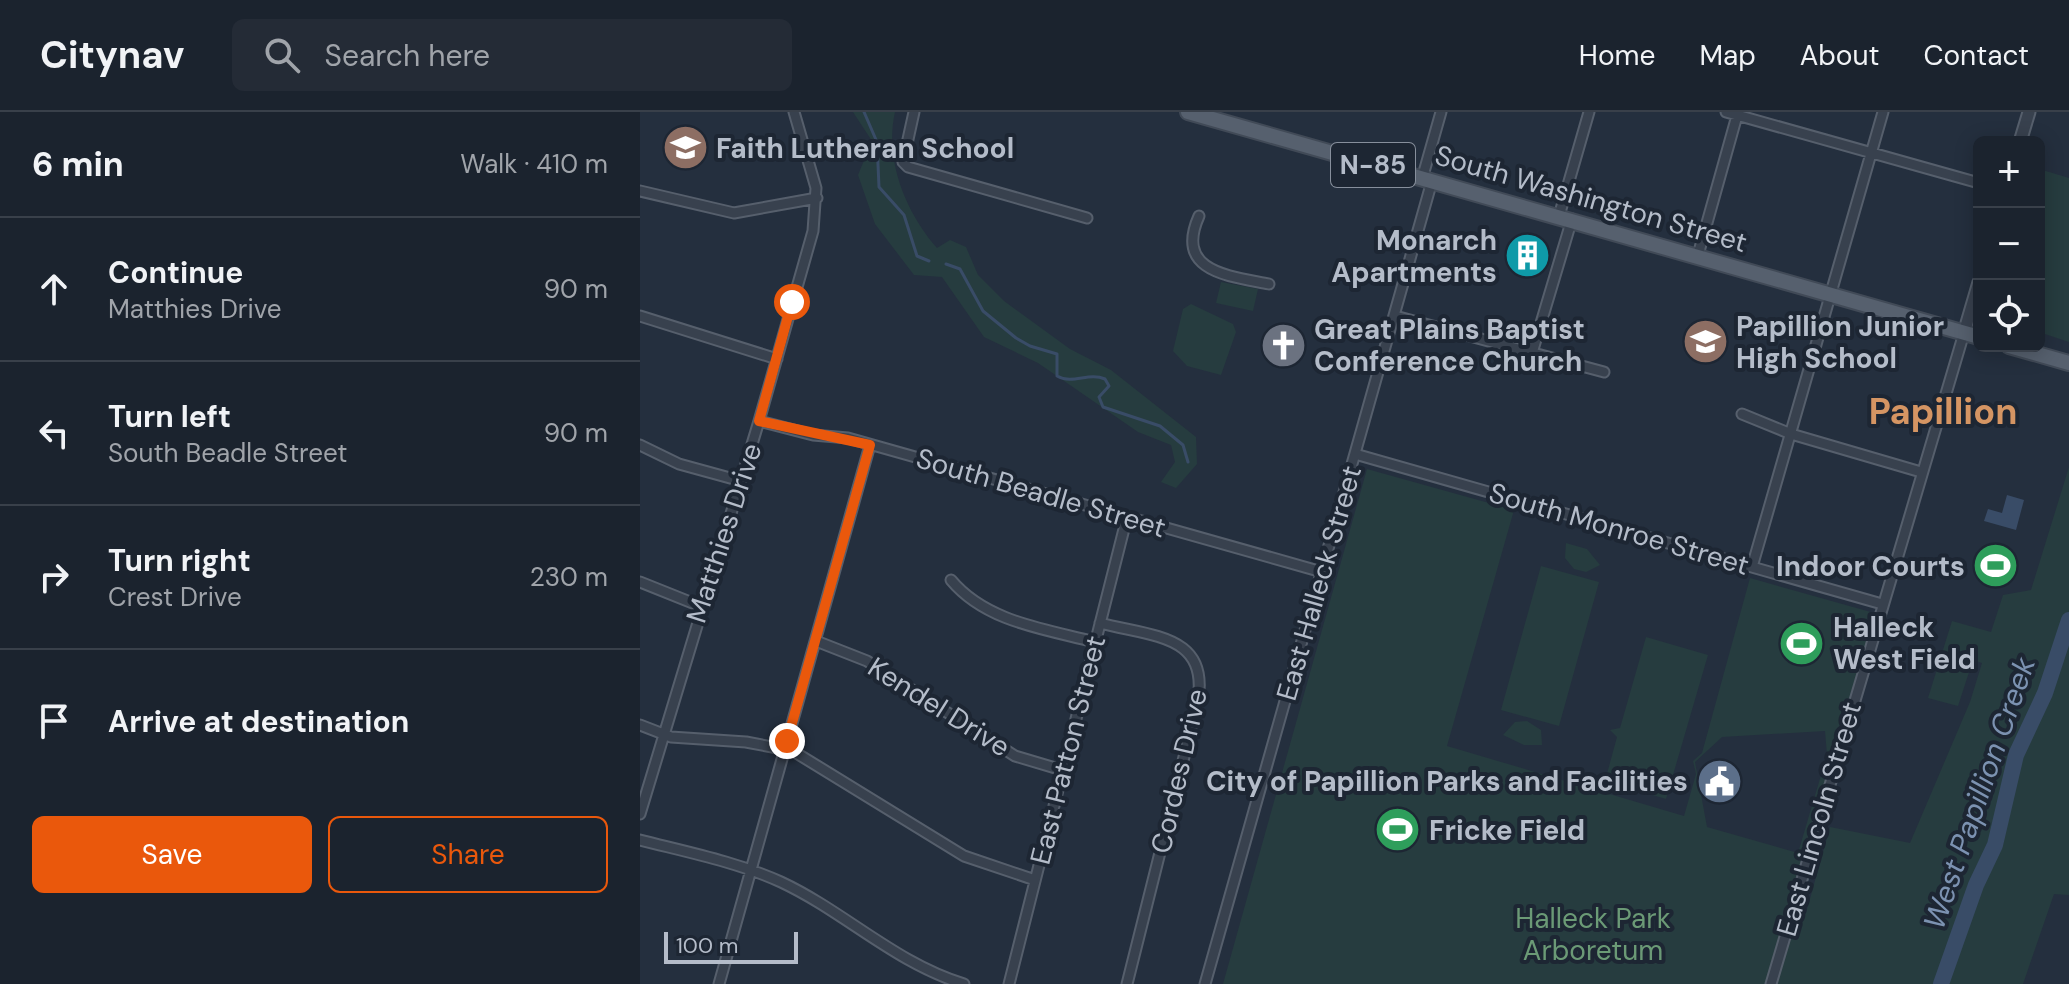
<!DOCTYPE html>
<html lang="en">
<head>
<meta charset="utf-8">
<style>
	:root { --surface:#1b232e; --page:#242b36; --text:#f1f3f6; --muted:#a0a4aa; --line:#39404a; --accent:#ea580c }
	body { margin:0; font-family:"DM Sans",sans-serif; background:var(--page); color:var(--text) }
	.controls { position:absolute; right:24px; top:24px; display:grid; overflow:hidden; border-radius:12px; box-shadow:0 4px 20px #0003 }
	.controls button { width:72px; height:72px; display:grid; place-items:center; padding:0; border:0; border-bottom:2px solid var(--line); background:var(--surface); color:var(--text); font:40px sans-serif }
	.scale { position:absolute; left:24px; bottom:20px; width:134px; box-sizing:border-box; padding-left:8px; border:4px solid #b4bcc9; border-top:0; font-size:22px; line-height:28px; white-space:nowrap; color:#b4bcc9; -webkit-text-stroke:6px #1d2633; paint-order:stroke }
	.stop { position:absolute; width:24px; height:24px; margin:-18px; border:6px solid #ea580c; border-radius:50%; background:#fff }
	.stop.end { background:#ea580c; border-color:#fff; box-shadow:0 2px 8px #0008 }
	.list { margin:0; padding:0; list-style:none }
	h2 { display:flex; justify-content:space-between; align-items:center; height:104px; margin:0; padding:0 32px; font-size:34px }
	h2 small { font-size:26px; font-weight:400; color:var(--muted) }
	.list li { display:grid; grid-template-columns:52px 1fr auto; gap:24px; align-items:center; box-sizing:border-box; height:144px; padding:0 32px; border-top:2px solid var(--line) }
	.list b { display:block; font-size:30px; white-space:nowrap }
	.list p { margin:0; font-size:26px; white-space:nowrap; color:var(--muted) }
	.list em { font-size:26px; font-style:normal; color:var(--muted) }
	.actions { display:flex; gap:16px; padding:24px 32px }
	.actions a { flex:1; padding:18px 0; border:2px solid var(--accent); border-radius:12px; text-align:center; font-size:28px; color:var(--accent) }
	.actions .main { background:var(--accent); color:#fff }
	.icon { flex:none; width:44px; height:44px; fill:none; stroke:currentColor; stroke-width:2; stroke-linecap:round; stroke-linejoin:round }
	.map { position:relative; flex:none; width:1429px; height:872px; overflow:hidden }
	header { display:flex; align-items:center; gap:48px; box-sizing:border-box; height:112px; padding:0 40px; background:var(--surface); border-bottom:2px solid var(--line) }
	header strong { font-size:38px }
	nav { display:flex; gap:44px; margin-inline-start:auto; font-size:28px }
	.search { width:560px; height:72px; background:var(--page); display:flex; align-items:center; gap:20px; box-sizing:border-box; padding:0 28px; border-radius:12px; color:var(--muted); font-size:30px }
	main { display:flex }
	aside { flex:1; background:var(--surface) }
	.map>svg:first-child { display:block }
	.green { fill:#263c3f; fill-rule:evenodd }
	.water { fill:#394c67 }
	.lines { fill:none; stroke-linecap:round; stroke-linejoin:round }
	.stream { stroke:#394c67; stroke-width:3 }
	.river { stroke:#394c67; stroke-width:16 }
	.minor-casing { stroke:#565f6c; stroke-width:13 }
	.tertiary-casing { stroke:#565f6c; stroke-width:15 }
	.primary-casing { stroke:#414a57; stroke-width:18 }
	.minor { stroke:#38414e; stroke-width:9 }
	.tertiary { stroke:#38414e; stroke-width:11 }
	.primary { stroke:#56606e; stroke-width:14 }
	.route { stroke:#ea580c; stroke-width:10 }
	.labels { text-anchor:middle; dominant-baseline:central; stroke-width:8; stroke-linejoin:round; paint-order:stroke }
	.shield { fill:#1d2633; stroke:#878f9c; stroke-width:2 }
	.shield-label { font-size:26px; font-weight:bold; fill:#b4bcc9 }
	.poi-label { font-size:28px; font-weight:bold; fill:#b4bcc9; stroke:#1d2633; text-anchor:start }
	.street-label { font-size:28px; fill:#b4bcc9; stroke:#1d2633 }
	.park-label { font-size:28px; fill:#6b9a76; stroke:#1d2633 }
	.water-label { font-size:30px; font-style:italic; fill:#7c92b1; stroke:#1d2633 }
	.district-label { font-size:36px; font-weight:bold; fill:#d59563; stroke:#1d2633 }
</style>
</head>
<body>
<header>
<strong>Citynav</strong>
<div class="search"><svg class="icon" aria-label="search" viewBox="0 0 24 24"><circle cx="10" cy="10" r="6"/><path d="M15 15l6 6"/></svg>Search here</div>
<nav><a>Home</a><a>Map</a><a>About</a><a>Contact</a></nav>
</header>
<main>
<aside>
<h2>6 min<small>Walk · 410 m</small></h2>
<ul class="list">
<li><svg class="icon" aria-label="ahead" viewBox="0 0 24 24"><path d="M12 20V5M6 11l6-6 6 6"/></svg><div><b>Continue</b><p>Matthies Drive</p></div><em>90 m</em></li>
<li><svg class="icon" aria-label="left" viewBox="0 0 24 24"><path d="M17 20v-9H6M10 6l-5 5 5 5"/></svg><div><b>Turn left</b><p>South Beadle Street</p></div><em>90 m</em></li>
<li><svg class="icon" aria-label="right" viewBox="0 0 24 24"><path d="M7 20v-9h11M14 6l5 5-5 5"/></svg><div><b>Turn right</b><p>Crest Drive</p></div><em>230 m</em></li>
<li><svg class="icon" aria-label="arrive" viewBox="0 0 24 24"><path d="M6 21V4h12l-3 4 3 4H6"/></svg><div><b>Arrive at destination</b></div></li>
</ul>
<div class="actions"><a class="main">Save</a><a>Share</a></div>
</aside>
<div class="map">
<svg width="1429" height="872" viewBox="0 0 1429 872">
	<rect width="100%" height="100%" fill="#242f3e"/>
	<!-- green -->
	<path class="green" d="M 213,0 L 255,0 C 244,48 266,101 297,136 L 310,128 L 326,135 L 338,163 L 364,189 L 430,237 L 471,258 L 556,325 L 557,352 L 536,376 L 521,370 L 535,350 L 531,333 L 498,320 L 398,251 L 344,225 L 302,165 L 274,163 L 235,112 L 218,63 L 232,29 Z
		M 1399,57 L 1429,66 L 1429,230 L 1399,220 Z
		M 581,170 L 618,177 L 613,199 L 576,191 Z
		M 551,192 L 593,212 L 596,220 L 581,263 L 547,254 L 533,239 L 543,197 Z
		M 1429,355 L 1429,783 L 1414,782 L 1383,872 L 583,872 L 727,357 L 874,398 L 807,634 L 1044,704 L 1056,662 L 1053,649 L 1062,641 L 1110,466 L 1245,504 L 1160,798 L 1166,801 L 1190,715 L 1270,731 L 1330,590 L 1342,551 L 1333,548 L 1318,594 L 1288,586 L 1312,509 L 1351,520 L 1363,483 L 1391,478 ZM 1185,619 L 1187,643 L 1158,741 L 1067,715 L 1055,650 L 1082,625 Z
		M 926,431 L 947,437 L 960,453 L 946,460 L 934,457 L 925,446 Z
		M 901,454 L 959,470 L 919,614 L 861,598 Z
		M 1006,525 L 1068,543 L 1026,687 L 965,669 L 977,625 L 970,618 L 980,616 Z
		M 887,609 L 901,618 L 902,633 L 884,633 L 863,623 L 875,610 Z"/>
	<!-- water -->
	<path class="water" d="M 1367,383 L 1384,388 L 1376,418 L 1344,409 L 1348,397 L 1362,401 Z"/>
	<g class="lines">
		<!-- stream -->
		<path class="stream" d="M 224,0 L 237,30 L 239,75 L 264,103 L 277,144 L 289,149
			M 306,152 L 320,157 L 343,199 L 376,226 L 390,234 L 417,242 L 417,264 C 433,273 448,260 465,267 L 469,274 L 459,285 L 463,295 L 520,314 L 543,333 L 548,350"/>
		<!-- river -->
		<path class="river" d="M 1301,872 L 1336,773 L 1355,733 L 1376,643 L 1405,581 L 1429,508"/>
		<defs>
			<path id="minor" d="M 274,0 L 263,50 L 268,55 L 447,106
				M 1086,0 L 1339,71
				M 782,67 L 801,0
				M 0,79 L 94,101 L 177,86
				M 559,104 C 534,160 589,164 629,172
				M 919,104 L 949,0
				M 1058,143 L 1098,0
				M 0,204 L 137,247
				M 755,204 L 964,260
				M 892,241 L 932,107
				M 1102,302 L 1151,322 L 1281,360
				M 119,309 L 173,323 L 208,326 L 682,460
				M 0,333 L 39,352 L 101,369
				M 715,342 L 1242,492
				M 1112,455 L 1243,0
				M 311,468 C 346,510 405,517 455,530
				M 0,470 L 60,494
				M 460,511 C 512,525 572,522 557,593 L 487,872
				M 176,529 L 227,549 L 375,644 L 422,658
				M 0,613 L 31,625 L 106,630 L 153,639 L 324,744 L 395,768
				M 0,702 L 119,309 L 173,119 L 176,76 L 154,0
				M 0,728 C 47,740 97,750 141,770 C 205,800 255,851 324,872
				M 79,872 L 230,333
				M 369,872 L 487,405
				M 565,872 L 792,69
				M 1131,872 L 1324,221"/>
			<path id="tertiary" d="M 1380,30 L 1389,0
				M 1324,221 L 1339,170"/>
			<path id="primary" d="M 548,0 L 1339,225
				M 1369,234 L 1429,251"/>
		</defs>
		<!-- minor casing -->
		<use href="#minor" class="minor-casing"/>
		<!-- tertiary casing -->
		<use href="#tertiary" class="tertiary-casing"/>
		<!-- primary casing -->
		<use href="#primary" class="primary-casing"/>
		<!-- minor -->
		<use href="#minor" class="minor"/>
		<!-- tertiary -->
		<use href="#tertiary" class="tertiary"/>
		<!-- primary -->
		<use href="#primary" class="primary"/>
	</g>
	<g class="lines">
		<!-- route -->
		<path class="route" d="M 147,629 L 230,333 L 119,309 L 152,190"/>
	</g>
	<!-- icons -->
	<defs>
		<symbol id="school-disc" viewBox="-11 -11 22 22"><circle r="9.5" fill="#8d6e63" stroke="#1d2633"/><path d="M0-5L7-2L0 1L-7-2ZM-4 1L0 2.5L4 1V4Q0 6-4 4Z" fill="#fff"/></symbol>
		<symbol id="building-disc" viewBox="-11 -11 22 22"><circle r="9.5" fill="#0f9aa8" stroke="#1d2633"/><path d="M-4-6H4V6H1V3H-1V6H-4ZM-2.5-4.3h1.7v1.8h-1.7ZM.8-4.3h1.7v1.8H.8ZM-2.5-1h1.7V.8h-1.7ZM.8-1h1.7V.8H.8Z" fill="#fff"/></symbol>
		<symbol id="church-disc" viewBox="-11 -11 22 22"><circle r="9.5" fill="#6b7280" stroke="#1d2633"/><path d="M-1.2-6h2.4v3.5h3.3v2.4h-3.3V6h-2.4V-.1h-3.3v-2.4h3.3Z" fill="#fff"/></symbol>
		<symbol id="stadium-disc" viewBox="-11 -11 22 22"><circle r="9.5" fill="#2e9e5b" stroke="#1d2633"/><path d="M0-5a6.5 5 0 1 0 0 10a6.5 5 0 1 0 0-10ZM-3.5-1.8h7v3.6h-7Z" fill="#fff"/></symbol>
		<symbol id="civic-disc" viewBox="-11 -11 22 22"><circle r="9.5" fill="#5c6f8a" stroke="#1d2633"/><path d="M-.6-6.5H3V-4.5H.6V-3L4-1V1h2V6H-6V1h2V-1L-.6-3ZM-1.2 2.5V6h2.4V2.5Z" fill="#fff"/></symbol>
	</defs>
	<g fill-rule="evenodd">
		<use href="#school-disc" x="20" y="10" width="51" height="51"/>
		<use href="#building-disc" x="862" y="118" width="51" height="51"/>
		<use href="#school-disc" x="1040" y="204" width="51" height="51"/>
		<use href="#church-disc" x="618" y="208" width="51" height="51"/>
		<use href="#stadium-disc" x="1330" y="428" width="51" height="51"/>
		<use href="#stadium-disc" x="1136" y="506" width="51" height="51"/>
		<use href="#civic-disc" x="1054" y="644" width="51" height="51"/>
		<use href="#stadium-disc" x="732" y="692" width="51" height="51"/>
	</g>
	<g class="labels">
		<!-- shield labels -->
		<rect class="shield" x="691" y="31" width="84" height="44" rx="6"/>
		<g class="shield-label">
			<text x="733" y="53">N-85</text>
		</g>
		<!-- poi labels -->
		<g class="poi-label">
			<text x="76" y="36">Faith Lutheran School</text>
			<text x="857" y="128" text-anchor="end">Monarch<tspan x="857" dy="32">Apartments</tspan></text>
			<text x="1096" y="214">Papillion Junior<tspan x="1096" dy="32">High School</tspan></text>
			<text x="674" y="217">Great Plains Baptist<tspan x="674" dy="32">Conference Church</tspan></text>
			<text x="1325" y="454" text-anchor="end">Indoor Courts</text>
			<text x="1193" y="515">Halleck<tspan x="1193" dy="32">West Field</tspan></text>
			<text x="1048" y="669" text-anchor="end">City of Papillion Parks and Facilities</text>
			<text x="789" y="718">Fricke Field</text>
		</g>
		<!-- street labels -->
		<g class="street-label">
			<text transform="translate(951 87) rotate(16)">South Washington Street</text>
			<text transform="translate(401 381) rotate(16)">South Beadle Street</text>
			<text transform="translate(979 417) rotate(16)">South Monroe Street</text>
			<text transform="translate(84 421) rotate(-72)">Matthies Drive</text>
			<text transform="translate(679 471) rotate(-74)">East Halleck Street</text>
			<text transform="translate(299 595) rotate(32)">Kendel Drive</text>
			<text transform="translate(428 638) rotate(-76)">East Patton Street</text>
			<text transform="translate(539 659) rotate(-77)">Cordes Drive</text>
			<text transform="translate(1179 707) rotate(-74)">East Lincoln Street</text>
		</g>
		<!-- park labels -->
		<g class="park-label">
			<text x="953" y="806">Halleck Park<tspan x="953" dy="32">Arboretum</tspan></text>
		</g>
		<!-- water labels -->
		<g class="water-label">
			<text transform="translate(1339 681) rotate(-71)">West Papillion Creek</text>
		</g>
		<!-- district labels -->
		<g class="district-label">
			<text x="1303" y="299">Papillion</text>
		</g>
	</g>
</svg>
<div class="controls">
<button>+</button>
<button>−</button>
<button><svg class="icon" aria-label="locate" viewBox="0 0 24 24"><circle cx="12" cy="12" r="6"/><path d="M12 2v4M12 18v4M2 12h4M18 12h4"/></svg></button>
</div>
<div class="scale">100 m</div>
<div class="stop" style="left:152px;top:190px"></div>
<div class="stop end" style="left:147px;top:629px"></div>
</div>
</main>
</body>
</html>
